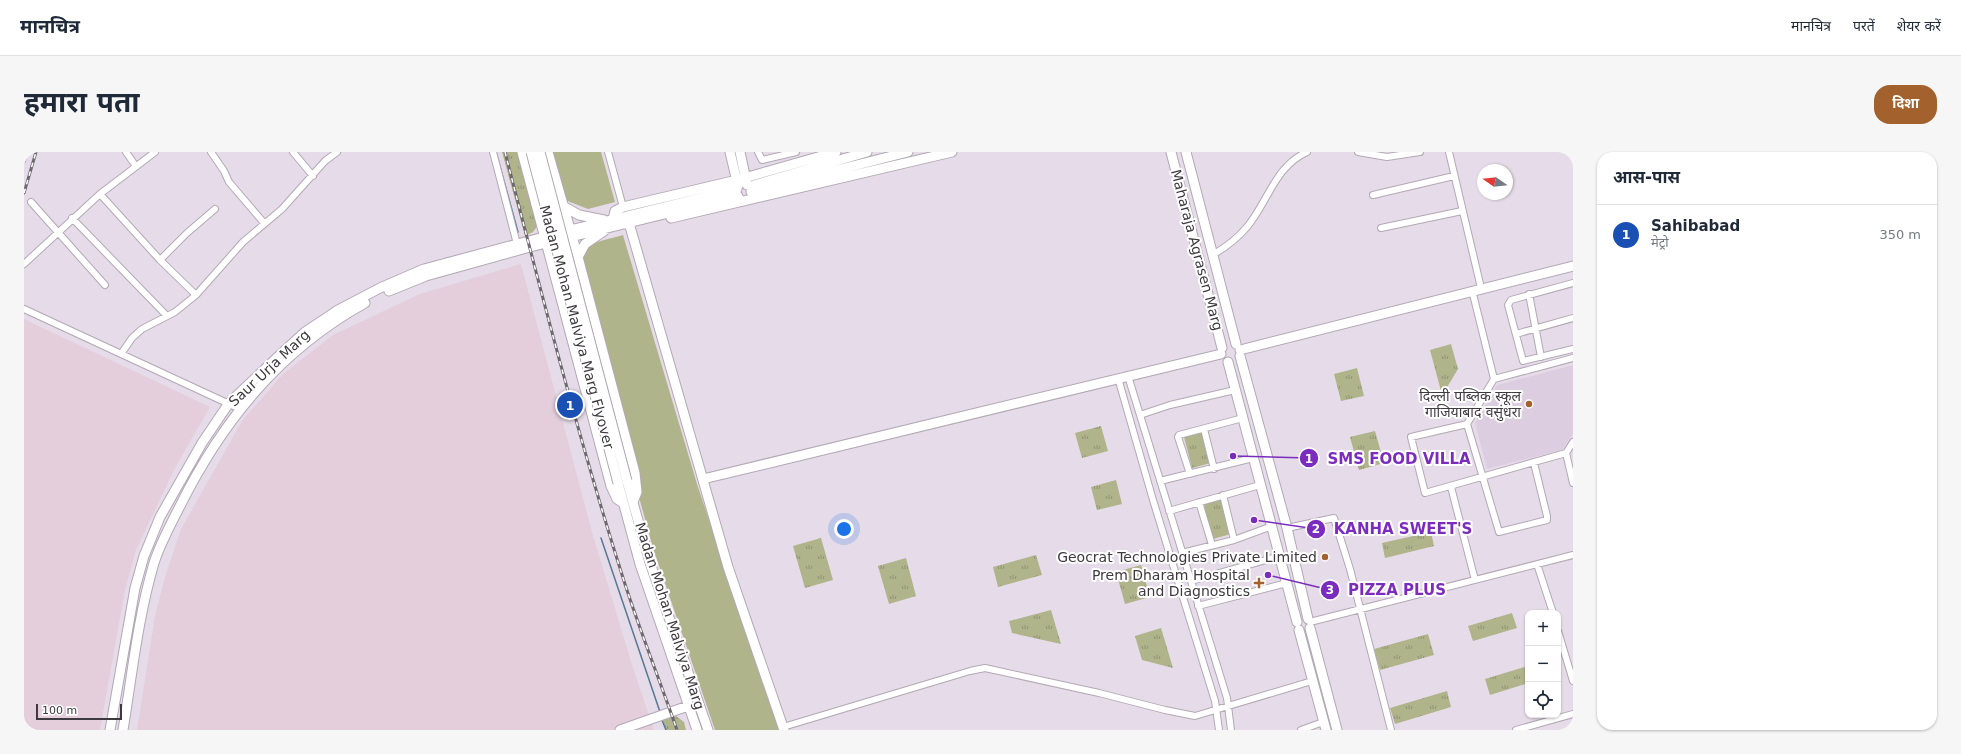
<!DOCTYPE html>
<html lang="hi">
<head>
<meta charset="utf-8">
<style>
	:root { --surface:#fff; --page:#f6f6f7; --text:#1f2937; --muted:#747a83; --line:#e0e1e3; --accent:#a3612d }
	body { margin:0; font-family:"DejaVu Sans","Noto Sans Devanagari",sans-serif; background:var(--page); color:var(--text) }
	.controls { position:absolute; right:12px; bottom:12px; display:grid; overflow:hidden; border-radius:8px; box-shadow:0 1px 3px #0004 }
	.controls button { width:36px; height:36px; display:grid; place-items:center; padding:0; border:0; border-bottom:1px solid var(--line); background:var(--surface); color:var(--text); font:20px sans-serif }
	.compass { position:absolute; left:1453px; top:12px; width:36px; height:36px; border-radius:50%; background:var(--surface); box-shadow:0 1px 3px #0004; rotate:284deg }
	.scale { position:absolute; left:12px; bottom:10px; width:86px; box-sizing:border-box; padding-left:4px; border:2px solid #3d393e; border-top:0; font-size:11px; line-height:14px; white-space:nowrap; color:#3d393e; -webkit-text-stroke:3px #fff; paint-order:stroke }
	.you { position:absolute; left:820px; top:377px; width:14px; height:14px; margin:-10px; border:3px solid #fff; border-radius:50%; background:#1a73e8; box-shadow:0 0 0 6px #1a73e833 }
	.badge { display:grid; place-items:center; width:26px; height:26px; border-radius:50%; background:var(--accent); color:#fff; font-size:13px; font-weight:700 }
	.pin { position:absolute; translate:-50% -50%; border:2px solid #fff; box-shadow:0 1px 4px #0006 }
	.list { margin:0; padding:0; list-style:none }
	h2 { display:flex; justify-content:space-between; align-items:center; height:52px; margin:0; padding:0 16px; font-size:17px }
	h2 small { font-size:13px; font-weight:400; color:var(--muted) }
	.list li { display:grid; grid-template-columns:26px 1fr auto; gap:12px; align-items:center; box-sizing:border-box; height:60px; padding:0 16px; border-top:1px solid var(--line) }
	.list b { display:block; font-size:15px; white-space:nowrap }
	.list p { margin:0; font-size:13px; white-space:nowrap; color:var(--muted) }
	.list em { font-size:13px; font-style:normal; color:var(--muted) }
	.icon { flex:none; width:22px; height:22px; fill:none; stroke:currentColor; stroke-width:2; stroke-linecap:round; stroke-linejoin:round }
	.map { position:relative; flex:none; width:1549px; height:578px; overflow:hidden; border-radius:16px }
	header { display:flex; align-items:center; gap:24px; box-sizing:border-box; height:56px; padding:0 20px; background:var(--surface); border-bottom:1px solid var(--line) }
	header strong { font-size:19px }
	nav { display:flex; gap:22px; margin-inline-start:auto; font-size:14px }
	.intro { display:flex; align-items:center; justify-content:space-between; box-sizing:border-box; height:96px; padding:0 24px }
	h1 { margin:0; font-size:28px }
	.button { padding:10px 18px; border-radius:16px; background:var(--accent); color:#fff; font-size:14px; font-weight:700 }
	main { display:flex; gap:24px; padding:0 24px }
	aside { flex:1; background:var(--surface); border-radius:16px; box-shadow:0 1px 3px #0004 }
	.map>svg:first-child { display:block }
	.built { fill:#ddcde0 }
	.industrial { fill:#e4cedb }
	.grass { fill:#afb48b }
	.park { fill:url(#park-tufts) }
	.lines { fill:none; stroke-linecap:round; stroke-linejoin:round }
	.stream { stroke:#557993; stroke-width:1.5 }
	.street-casing { stroke:#b3a8b5; stroke-width:8 }
	.secondary-casing { stroke:#b3a8b5; stroke-width:11 }
	.street { stroke:#fff; stroke-width:6 }
	.secondary { stroke:#fff; stroke-width:9 }
	.rail-casing { stroke:#6e6870; stroke-width:3 }
	.rail { stroke:#fff; stroke-width:1.5; stroke-dasharray:4.5; stroke-linecap:butt }
	.secondary-bridge-casing { stroke:#b3a8b5; stroke-width:11; stroke-linecap:butt }
	.secondary-bridge { stroke:#fff; stroke-width:9 }
	.poi-dot { fill:#a3612d; stroke:#fff; stroke-width:1.5 }
	.labels { text-anchor:middle; dominant-baseline:central; stroke-width:4; stroke-linejoin:round; paint-order:stroke }
	.street-label { font-size:14px; fill:#3d393e; stroke:#fff }
	.poi-label { font-size:14px; fill:#3d393e; stroke:#fff; text-anchor:end }
	.leader { fill:none; stroke:#7b2cbf; stroke-width:1.5 }
	.callout-dot { fill:#7b2cbf; stroke:#fff; stroke-width:1.5 }
	.mark-label { font-size:12px; text-anchor:middle; font-weight:bold; fill:#fff }
	.callout-label { font-size:15px; text-anchor:middle; font-weight:bold; fill:#7b2cbf; stroke:#fff; stroke-width:4; stroke-linejoin:round; paint-order:stroke }
</style>
</head>
<body>
<header>
<strong>मानचित्र</strong>
<nav><a>मानचित्र</a><a>परतें</a><a>शेयर करें</a></nav>
</header>
<div class="intro"><h1>हमारा पता</h1><a class="button">दिशा</a></div>
<main>
<div class="map">
<svg width="1549" height="578" viewBox="0 0 1549 578">
	<defs>
		<pattern id="park-tufts" width="24" height="20" patternUnits="userSpaceOnUse"><rect width="24" height="20" fill="#afb48b"/><path d="M3 7l-1-3M5 7V3M7 7l1-3M15 17l-1-3M17 17v-4M19 17l1-3" fill="none" stroke="#909373"/></pattern>
	</defs>
	<rect width="100%" height="100%" fill="#e6dbe8"/>
	<!-- built -->
	<path class="built" d="M 1549,213 L 1549,282 L 1538,298 L 1463,317 L 1451,271 L 1473,233 Z"/>
	<!-- industrial -->
	<path class="industrial" d="M 497,112 L 568,380 L 608,513 L 630,578 L 113,578 L 131,464 L 141,425 L 157,377 L 218,269 L 259,222 L 309,183 L 396,142 Z
		M 0,167 L 186,255 L 151,316 L 112,398 L 101,438 L 76,578 L 0,578 Z"/>
	<!-- grass -->
	<path class="grass" d="M 521,0 L 577,0 L 591,50 L 564,57 L 541,48 Z
		M 599,83 L 673,332 L 755,578 L 691,578 L 629,396 L 555,126 C 558,89 567,92 599,83 Z"/>
	<!-- park -->
	<path class="park" d="M 478,0 L 496,0 L 514,73 L 509,80 L 501,84 Z
		M 1427,192 L 1434,217 L 1422,237 L 1417,239 L 1406,198 Z
		M 1333,216 L 1340,244 L 1317,249 L 1310,222 Z
		M 1077,274 L 1084,299 L 1058,306 L 1051,281 Z
		M 1351,279 L 1360,311 L 1335,318 L 1326,285 Z
		M 1180,280 L 1187,311 L 1168,316 L 1160,285 Z
		M 1092,328 L 1098,352 L 1073,358 L 1067,335 Z
		M 1197,344 L 1207,382 L 1189,387 L 1179,349 Z
		M 1407,380 L 1410,394 L 1361,406 L 1358,391 Z
		M 797,386 L 809,428 L 781,436 L 769,394 Z
		M 1012,403 L 1018,423 L 974,435 L 969,415 Z
		M 882,406 L 892,444 L 865,452 L 854,414 Z
		M 1117,413 L 1126,445 L 1101,452 L 1092,420 Z
		M 1027,458 L 1037,492 L 988,481 L 985,469 Z
		M 1488,461 L 1493,476 L 1449,489 L 1444,474 Z
		M 1137,476 L 1149,516 L 1118,508 L 1111,484 Z
		M 1404,482 L 1410,503 L 1356,518 L 1350,497 Z
		M 1504,514 L 1504,531 L 1466,543 L 1461,527 Z
		M 1423,539 L 1427,555 L 1371,572 L 1366,556 Z
		M 652,564 L 660,570 L 662,578 L 642,578 L 639,568 Z"/>
	<g class="lines">
		<!-- stream -->
		<path class="stream" d="M 472,0 L 494,80
			M 577,386 L 636,560
			M 638,568 L 642,578"/>
		<defs>
			<path id="street" d="M 102,0 L 111,13
				M 187,0 L 200,19 L 205,30 L 240,71
				M 269,0 L 289,24
				M 469,0 L 493,92
				M 584,0 L 599,55
				M 734,0 L 738,8 L 772,0
				M 1334,0 L 1363,5 L 1396,0
				M 1425,0 L 1457,136
				M 76,42 L 136,108 L 172,143
				M 1349,43 L 1430,24
				M 7,50 L 81,133
				M 48,66 L 143,164
				M 1357,76 L 1438,59
				M 1190,102 C 1202,95 1213,87 1223,75 C 1244,50 1251,14 1283,0
				M 136,108 L 163,81 L 191,57
				M 0,112 L 76,42 L 131,0
				M 1549,131 L 1487,148 L 1484,153 L 1499,209 L 1549,197
				M 1448,138 L 1470,227
				M 1505,142 L 1517,205
				M 0,157 L 216,257
				M 1492,182 L 1549,166
				M 97,202 L 108,186 L 118,177 L 151,160 L 172,143 L 219,90 L 258,57 L 301,9 L 313,0
				M 1549,206 L 1470,227 L 1443,272 L 1387,285 L 1401,341 L 1542,301 L 1549,290
				M 1104,224 L 1203,546 L 1207,578
				M 1094,226 L 1129,348 L 1191,549 L 1195,578
				M 1116,263 L 1146,253 L 1211,238
				M 1443,272 L 1475,380 L 1523,368 L 1523,364 L 1510,311
				M 1180,277 L 1190,317
				M 1542,301 L 1549,331
				M 1166,322 L 1154,285 L 1155,283 L 1219,266
				M 1136,329 L 1229,306
				M 1427,335 L 1451,428
				M 1199,343 L 1210,388
				M 1175,350 L 1188,393
				M 1145,359 L 1236,333
				M 1263,376 L 1310,366 L 1326,417 L 1367,578
				M 1158,401 L 1210,388 L 1248,374
				M 1513,412 L 1529,461
				M 1167,429 L 1256,404
				M 1174,454 L 1263,431
				M 1286,470 L 1549,403
				M 1534,479 L 1549,529
				M 759,575 L 946,519 L 961,516 L 1075,541 L 1141,558 L 1171,564 L 1288,529
				M 1277,578 L 1299,570
				M 1492,578 L 1549,562"/>
			<path id="secondary" d="M 498,0 L 587,334 L 593,347 L 599,351
				M 524,0 L 554,105 L 611,321 L 613,340 L 609,350
				M 706,0 L 714,34
				M 716,0 L 723,33
				M 1147,0 L 1198,196
				M 1162,0 L 1212,192
				M 730,33 L 843,0
				M 727,40 L 884,0
				M 539,54 L 555,63 L 580,68
				M 647,66 L 928,0
				M 589,67 L 591,59 L 599,55 L 713,28 L 812,0
				M 605,71 L 704,415 L 760,578
				M 554,105 L 561,92 L 580,79
				M 365,139 L 402,124 L 506,95 L 714,44
				M 1216,198 L 1549,114
				M 1216,204 L 1263,376 L 1284,467
				M 1204,210 L 1273,470
				M 679,327 L 1197,202
				M 603,329 L 625,408 L 684,578
				M 594,331 L 616,412 L 673,578
				M 1286,476 L 1313,578
				M 1275,478 L 1302,578
				M 86,578 L 111,436 L 120,404 L 136,365 L 178,291 L 205,251 L 259,200 L 281,180 L 314,158 L 356,136 L 400,117 L 546,78 L 713,37
				M 99,578 C 108,523 114,465 130,411 C 136,392 146,374 155,356 C 198,269 256,198 341,151
				M 596,578 L 664,554"/>
		</defs>
		<!-- street casing -->
		<use href="#street" class="street-casing"/>
		<!-- secondary casing -->
		<use href="#secondary" class="secondary-casing"/>
		<!-- street -->
		<use href="#street" class="street"/>
		<!-- secondary -->
		<use href="#secondary" class="secondary"/>
		<defs>
			<path id="rail" d="M 481,0 C 518,144 555,288 600,429 C 616,479 636,529 653,578
				M 0,10 L 4,0
				M 0,41 L 12,0"/>
		</defs>
		<!-- rail casing -->
		<use href="#rail" class="rail-casing"/>
		<!-- rail -->
		<use href="#rail" class="rail"/>
		<defs>
			<path id="secondary-bridge" d="M 507,0 L 594,331
				M 516,0 L 603,329"/>
		</defs>
		<!-- secondary-bridge casing -->
		<use href="#secondary-bridge" class="secondary-bridge-casing"/>
		<!-- secondary-bridge -->
		<use href="#secondary-bridge" class="secondary-bridge"/>
	</g>
	<!-- markers -->
	<g class="poi-dot">
		<circle cx="1505" cy="252" r="4"/>
		<circle cx="1301" cy="405" r="4"/>
		<path d="M1233 425h4v4h4v4h-4v4h-4v-4h-4v-4h4z"/>
	</g>
	<g class="labels">
		<!-- street labels -->
		<g class="street-label">
			<text transform="translate(1173 98) rotate(75)">Maharaja Agrasen Marg</text>
			<text transform="translate(553 175) rotate(75)">Madan Mohan Malviya Marg Flyover</text>
			<text transform="translate(245 216) rotate(-43)">Saur Urja Marg</text>
			<text transform="translate(646 464) rotate(72)">Madan Mohan Malviya Marg</text>
		</g>
		<!-- poi labels -->
		<g class="poi-label">
			<text x="1497" y="244">दिल्ली पब्लिक स्कूल<tspan x="1497" dy="16">गाजियाबाद वसुंधरा</tspan></text>
			<text x="1293" y="405">Geocrat Technologies Private Limited</text>
			<text x="1226" y="423">Prem Dharam Hospital<tspan x="1226" dy="16">and Diagnostics</tspan></text>
		</g>
	</g>
	<!-- callouts -->
	<path class="leader" d="M1209 304L1285 306M1230 368L1292 377M1244 423L1306 438"/>
	<g class="callout-dot">
		<circle cx="1209" cy="304" r="4"/>
		<circle cx="1230" cy="368" r="4"/>
		<circle cx="1244" cy="423" r="4"/>
		<circle cx="1285" cy="306" r="10"/>
		<circle cx="1292" cy="377" r="10"/>
		<circle cx="1306" cy="438" r="10"/>
	</g>
	<g class="mark-label">
		<text x="1285" y="311">1</text>
		<text x="1292" y="381">2</text>
		<text x="1306" y="442">3</text>
	</g>
	<g class="callout-label">
		<text x="1375" y="312">SMS FOOD VILLA</text>
		<text x="1379" y="382">KANHA SWEET'S</text>
		<text x="1373" y="443">PIZZA PLUS</text>
	</g>
</svg>
<div class="controls">
<button>+</button>
<button>−</button>
<button><svg class="icon" aria-label="locate" viewBox="0 0 24 24"><circle cx="12" cy="12" r="6"/><path d="M12 2v4M12 18v4M2 12h4M18 12h4"/></svg></button>
</div>
<svg class="compass" viewBox="-18 -18 36 36"><path d="M0-13l5 13h-10z" fill="#e53935"/><path d="M0 13l5-13h-10z" fill="#747a83"/></svg>
<div class="scale">100 m</div>
<div class="you"></div>
<div class="pin badge" style="left:546px;top:253px;background:#1a4fb4">1</div>
</div>
<aside>
<h2>आस-पास<small></small></h2>
<ul class="list">
<li><span class="badge" style="background:#1a4fb4">1</span><div><b>Sahibabad</b><p>मेट्रो</p></div><em>350 m</em></li>
</ul>
</aside>
</main>
</body>
</html>
